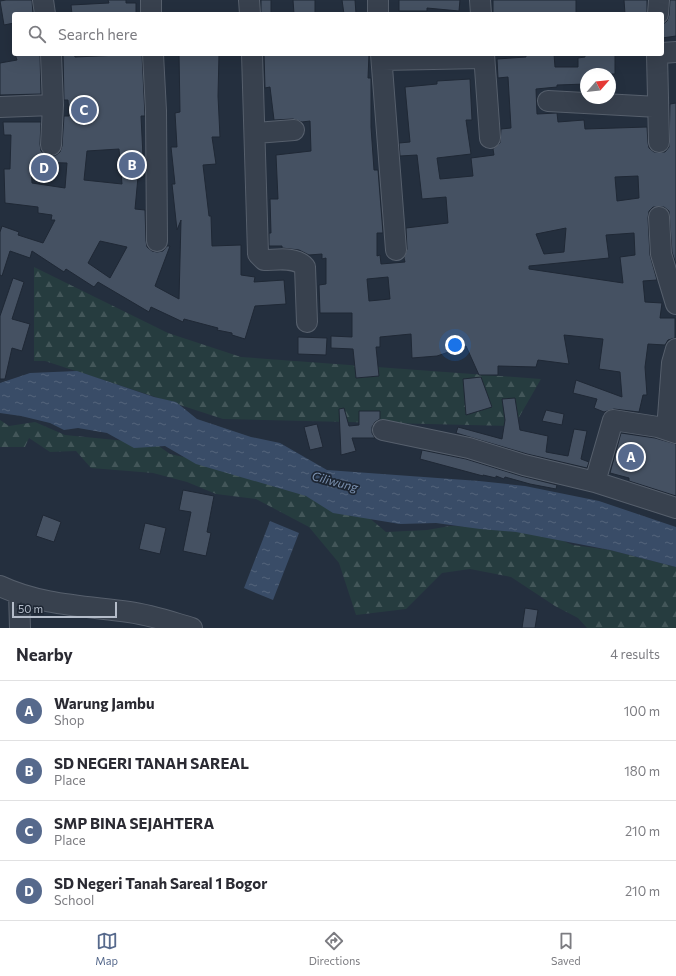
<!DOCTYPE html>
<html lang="en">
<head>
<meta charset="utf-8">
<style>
	:root { --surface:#fff; --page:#f2f2f3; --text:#2b2b33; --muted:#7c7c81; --line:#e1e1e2; --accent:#56698c }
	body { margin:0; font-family:Commissioner,sans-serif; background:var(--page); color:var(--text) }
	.compass { position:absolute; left:580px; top:68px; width:36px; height:36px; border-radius:50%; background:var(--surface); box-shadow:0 4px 16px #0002; rotate:62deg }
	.scale { position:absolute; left:12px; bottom:10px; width:105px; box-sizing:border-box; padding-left:4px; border:2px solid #b4bcc9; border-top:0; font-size:11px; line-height:14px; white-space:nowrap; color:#b4bcc9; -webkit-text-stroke:3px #1d2633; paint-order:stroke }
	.you { position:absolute; left:455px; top:345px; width:14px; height:14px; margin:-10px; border:3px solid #fff; border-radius:50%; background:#1a73e8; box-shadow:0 0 0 6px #1a73e833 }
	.badge { display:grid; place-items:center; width:26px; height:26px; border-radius:50%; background:var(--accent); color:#fff; font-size:13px; font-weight:700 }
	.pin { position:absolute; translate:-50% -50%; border:2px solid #fff; box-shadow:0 1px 4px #0006 }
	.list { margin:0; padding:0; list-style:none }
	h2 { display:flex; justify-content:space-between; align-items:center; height:52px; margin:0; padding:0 16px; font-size:17px }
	h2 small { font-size:13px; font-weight:400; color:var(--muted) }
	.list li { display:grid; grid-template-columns:26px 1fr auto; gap:12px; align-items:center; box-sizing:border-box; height:60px; padding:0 16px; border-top:1px solid var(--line) }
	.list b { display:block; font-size:15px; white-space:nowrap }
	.list p { margin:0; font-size:13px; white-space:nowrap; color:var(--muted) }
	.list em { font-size:13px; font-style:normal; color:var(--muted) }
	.icon { flex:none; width:22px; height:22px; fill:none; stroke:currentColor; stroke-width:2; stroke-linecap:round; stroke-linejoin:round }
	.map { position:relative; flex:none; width:676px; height:628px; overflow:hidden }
	.search { position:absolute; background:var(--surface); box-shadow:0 4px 16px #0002; left:12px; right:12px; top:12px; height:44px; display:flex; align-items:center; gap:10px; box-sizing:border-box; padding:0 14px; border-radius:4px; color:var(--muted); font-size:15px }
	.sheet { height:292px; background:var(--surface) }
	nav { display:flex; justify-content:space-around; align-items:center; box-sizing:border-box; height:56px; border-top:1px solid var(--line); background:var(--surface); font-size:11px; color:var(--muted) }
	nav a { display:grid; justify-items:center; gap:2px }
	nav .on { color:var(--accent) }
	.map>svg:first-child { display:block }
	.forest { fill:url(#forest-firs) }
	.water { fill:url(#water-ripples) }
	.building { fill:#455162; stroke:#1f2835; fill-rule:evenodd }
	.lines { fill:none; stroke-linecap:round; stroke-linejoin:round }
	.minor-casing { stroke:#565f6c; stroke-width:22 }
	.minor { stroke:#38414e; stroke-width:20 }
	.labels { text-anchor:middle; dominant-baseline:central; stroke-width:3.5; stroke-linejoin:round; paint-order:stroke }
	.water-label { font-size:12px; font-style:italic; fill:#7c92b1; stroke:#1d2633 }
</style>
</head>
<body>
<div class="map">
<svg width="676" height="628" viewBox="0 0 676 628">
	<defs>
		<pattern id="forest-firs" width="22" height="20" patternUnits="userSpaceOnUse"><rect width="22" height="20" fill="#263c3f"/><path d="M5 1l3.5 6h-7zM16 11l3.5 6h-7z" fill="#435659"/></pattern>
		<pattern id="water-ripples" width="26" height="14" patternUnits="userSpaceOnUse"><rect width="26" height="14" fill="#394c67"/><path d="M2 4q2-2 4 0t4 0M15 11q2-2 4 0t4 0" fill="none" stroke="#53647b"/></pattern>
	</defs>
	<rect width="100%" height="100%" fill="#242f3e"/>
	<!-- forest -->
	<path class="forest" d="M 34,267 L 168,333 L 241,357 L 541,379 L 514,426 L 223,419 L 45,361 L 34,361 Z
		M 0,420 L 9,426 L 35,422 L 65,435 L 156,444 L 170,454 L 220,465 L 367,516 L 386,532 L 427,530 L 450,526 L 521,528 L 554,537 L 573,545 L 610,550 L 676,567 L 676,628 L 587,628 L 578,618 L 555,606 L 511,577 L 470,569 L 442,573 L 406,609 L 356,615 L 339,563 L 309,527 L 256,499 L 216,494 L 187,482 L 153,473 L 91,468 L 76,451 L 50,452 L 29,438 L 25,447 L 0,447 Z"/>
	<!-- water -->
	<path class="water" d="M 77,371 L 154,397 L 176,402 L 197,419 L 251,437 L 280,443 L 327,470 L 479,481 L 525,486 L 599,501 L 676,527 L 676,567 L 610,550 L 516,532 L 480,529 L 436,523 L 400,524 L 333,513 L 306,496 L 196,464 L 165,446 L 134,448 L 107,433 L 78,428 L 64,430 L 50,423 L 21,416 L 0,413 L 0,383 L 30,373 Z
		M 270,521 L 299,533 L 273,600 L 244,588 Z"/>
	<!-- building -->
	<path class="building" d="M 6,0 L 32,0 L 33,14 L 14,14 L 14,23 L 4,25 L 0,1 Z
		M 108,0 L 126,0 L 126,3 L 136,3 L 136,14 L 72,14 L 71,5 L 109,3 Z
		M 261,0 L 271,0 L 271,14 L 261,14 Z
		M 293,0 L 315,0 L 315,14 L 294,14 Z
		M 342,0 L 355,0 L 356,14 L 344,14 Z
		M 399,0 L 460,0 L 459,11 L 427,8 L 427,11 L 399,11 Z
		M 493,0 L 576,0 L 576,14 L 493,14 Z
		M 624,0 L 647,0 L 647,14 L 625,14 Z
		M 670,0 L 676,0 L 676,36 L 662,38 L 662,25 L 667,21 L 669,15 Z
		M 15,54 L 40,55 L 41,94 L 0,95 L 0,63 L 17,60 Z
		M 63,54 L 74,54 L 75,57 L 142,54 L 145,116 L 141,116 L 144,177 L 138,177 L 135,209 L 145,210 L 146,241 L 147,247 L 152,251 L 157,252 L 163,251 L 167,246 L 170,246 L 155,286 L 179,299 L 181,220 L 177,230 L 172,184 L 175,184 L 171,147 L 177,147 L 175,113 L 180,112 L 179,54 L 219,54 L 218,96 L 220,137 L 212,137 L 216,164 L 203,165 L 209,216 L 211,216 L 212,246 L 241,245 L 241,275 L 255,277 L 254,282 L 284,280 L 286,304 L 255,306 L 245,339 L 232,335 L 232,333 L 217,330 L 218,328 L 184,319 L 183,322 L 151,307 L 149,312 L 98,282 L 94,287 L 66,269 L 64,272 L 32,251 L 30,258 L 10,251 L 2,276 L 0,275 L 0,232 L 2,226 L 19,232 L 18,235 L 43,243 L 55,220 L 51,220 L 52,215 L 38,213 L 38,207 L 5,203 L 4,169 L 10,169 L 11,135 L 4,135 L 3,122 L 41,122 L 40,144 L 41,151 L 50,156 L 56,155 L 60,152 L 62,146 L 64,116 L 69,116 L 68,100 L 64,100 ZM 119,149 L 122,184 L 84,180 L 87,151 ZM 31,162 L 67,163 L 65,188 L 32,183 ZM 100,241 L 127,247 L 110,278 L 88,263 Z
		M 264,54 L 369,54 L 368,78 L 371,78 L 371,127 L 374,170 L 378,170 L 383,233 L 377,233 L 377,256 L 380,255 L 381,264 L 405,262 L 404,258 L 407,249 L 406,228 L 448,223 L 446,197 L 422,199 L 417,155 L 400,156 L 399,143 L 410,142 L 405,87 L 437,84 L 437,81 L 470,79 L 472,120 L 466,120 L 471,154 L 437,158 L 440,179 L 473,176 L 471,158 L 494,155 L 493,149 L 500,143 L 501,129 L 511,128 L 508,77 L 498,78 L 497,59 L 526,57 L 526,54 L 554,54 L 555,67 L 578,67 L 578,58 L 585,57 L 585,54 L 615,54 L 615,74 L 586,74 L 586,84 L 557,85 L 557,87 L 536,89 L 537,114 L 557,113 L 558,122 L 584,120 L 585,129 L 647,127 L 648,143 L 649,148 L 654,152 L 665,152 L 669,147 L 670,104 L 676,103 L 676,264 L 672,252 L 669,211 L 664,207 L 653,207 L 649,211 L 648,218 L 650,255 L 657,280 L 643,281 L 645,302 L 662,303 L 660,318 L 675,318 L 675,338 L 668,340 L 665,345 L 648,344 L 645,367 L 647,395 L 643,395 L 639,412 L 614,409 L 604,412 L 594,408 L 597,399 L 573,393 L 576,380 L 622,397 L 620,372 L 599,369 L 603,339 L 564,335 L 569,364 L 538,360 L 536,367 L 498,366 L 498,375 L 479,375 L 466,346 L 437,356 L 412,358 L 411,334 L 380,337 L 380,347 L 376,347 L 379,376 L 356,378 L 353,349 L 331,348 L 331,336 L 352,337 L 352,313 L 320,313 L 319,285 L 326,284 L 326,258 L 322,259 L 322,254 L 309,255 L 299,250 L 282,248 L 282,246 L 269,246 L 269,233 L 271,233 L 270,199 L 278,199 L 276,155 L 311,151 L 310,121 L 302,122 L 293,119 L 274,120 L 270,87 L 265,88 ZM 638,176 L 639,198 L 617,201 L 615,177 ZM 566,228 L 564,252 L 544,254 L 536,234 ZM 634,233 L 635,255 L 620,257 L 623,283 L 529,269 L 529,266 L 609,258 L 606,235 ZM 388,277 L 390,299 L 369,301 L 367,279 Z
		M 13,278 L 24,282 L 12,319 L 30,324 L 22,351 L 12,348 L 5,379 L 0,379 L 0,316 Z
		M 298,337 L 327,338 L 326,355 L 298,354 Z
		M 481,377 L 492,407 L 466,415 L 463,379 Z
		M 515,398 L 520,430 L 548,436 L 546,452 L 568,456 L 574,429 L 587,431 L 581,459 L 589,462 L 587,468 L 527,454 L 456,433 L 458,427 L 502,439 L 505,420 L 502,399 Z
		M 344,408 L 349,426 L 359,425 L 359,411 L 380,411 L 380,419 L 375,422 L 372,427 L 372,433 L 375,438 L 352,438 L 356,451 L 341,455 L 339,409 Z
		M 546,410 L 564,414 L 562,425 L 542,421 Z
		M 317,424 L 323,447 L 310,450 L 304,427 Z
		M 621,433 L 655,438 L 676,444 L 676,496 L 629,481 L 629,478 L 610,473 Z
		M 422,450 L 466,459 L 521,476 L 557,485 L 556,489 L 530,484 L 505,477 L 504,479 L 496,476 L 496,478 L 483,475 L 483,476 L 420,459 Z
		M 183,490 L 214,496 L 207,532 L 211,533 L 206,556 L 183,551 L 191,512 L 179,510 Z
		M 43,515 L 61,522 L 54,542 L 36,536 Z
		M 145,523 L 166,528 L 160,554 L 139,549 Z
		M 525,608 L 538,610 L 535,628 L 522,628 Z"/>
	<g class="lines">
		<defs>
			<path id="minor" d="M 43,0 L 45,14
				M 151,0 L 151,14
				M 249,0 L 250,14
				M 378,0 L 378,14
				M 480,0 L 481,14
				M 658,14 L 659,0
				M 662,53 L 676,52
				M 51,54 L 53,105 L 51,145
				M 153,54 L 156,111 L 157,241
				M 252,54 L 258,254 L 264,260 C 277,260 296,256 305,267 L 307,322
				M 381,54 L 396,250
				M 484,54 L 490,138
				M 657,54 L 659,142
				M 382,60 L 484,58
				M 548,101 L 658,107
				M 0,107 L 53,105
				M 256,133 L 294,130
				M 659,217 L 661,254 L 676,304
				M 383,430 L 469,448 L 524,465 L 595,482
				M 667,430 L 672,363 L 676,349
				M 676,433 L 658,427 L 613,420 L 595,482 L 676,508
				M 0,586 C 40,605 86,606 129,612 C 151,615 171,622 192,628
				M 19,594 L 20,628"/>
		</defs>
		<!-- minor casing -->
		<use href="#minor" class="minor-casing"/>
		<!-- minor -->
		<use href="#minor" class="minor"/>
	</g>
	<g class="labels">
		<!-- water labels -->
		<g class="water-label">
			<text transform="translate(335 481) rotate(15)">Ciliwung</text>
		</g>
	</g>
</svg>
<svg class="compass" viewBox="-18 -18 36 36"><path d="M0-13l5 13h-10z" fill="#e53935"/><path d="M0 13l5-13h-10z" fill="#7c7c81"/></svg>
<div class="scale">50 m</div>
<div class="you"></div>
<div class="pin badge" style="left:631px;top:457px">A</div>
<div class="pin badge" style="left:132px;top:165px">B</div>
<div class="pin badge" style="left:84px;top:110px">C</div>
<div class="pin badge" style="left:44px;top:168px">D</div>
<div class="search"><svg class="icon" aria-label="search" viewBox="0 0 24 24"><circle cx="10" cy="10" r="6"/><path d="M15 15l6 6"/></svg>Search here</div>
</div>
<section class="sheet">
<h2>Nearby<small>4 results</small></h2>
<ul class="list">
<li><span class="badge">A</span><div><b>Warung Jambu</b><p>Shop</p></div><em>100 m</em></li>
<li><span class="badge">B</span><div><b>SD NEGERI TANAH SAREAL</b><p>Place</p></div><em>180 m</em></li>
<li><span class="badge">C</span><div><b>SMP BINA SEJAHTERA</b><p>Place</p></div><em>210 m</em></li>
<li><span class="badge">D</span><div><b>SD Negeri Tanah Sareal 1 Bogor</b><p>School</p></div><em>210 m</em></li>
</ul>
</section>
<nav>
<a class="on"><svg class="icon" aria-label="map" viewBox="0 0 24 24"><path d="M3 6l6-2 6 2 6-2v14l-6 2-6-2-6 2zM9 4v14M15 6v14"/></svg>Map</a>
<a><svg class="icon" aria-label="directions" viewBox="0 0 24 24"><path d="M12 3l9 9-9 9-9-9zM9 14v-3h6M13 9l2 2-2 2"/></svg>Directions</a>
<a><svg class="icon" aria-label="saved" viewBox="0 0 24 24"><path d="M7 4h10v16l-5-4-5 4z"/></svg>Saved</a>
</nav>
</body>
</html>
